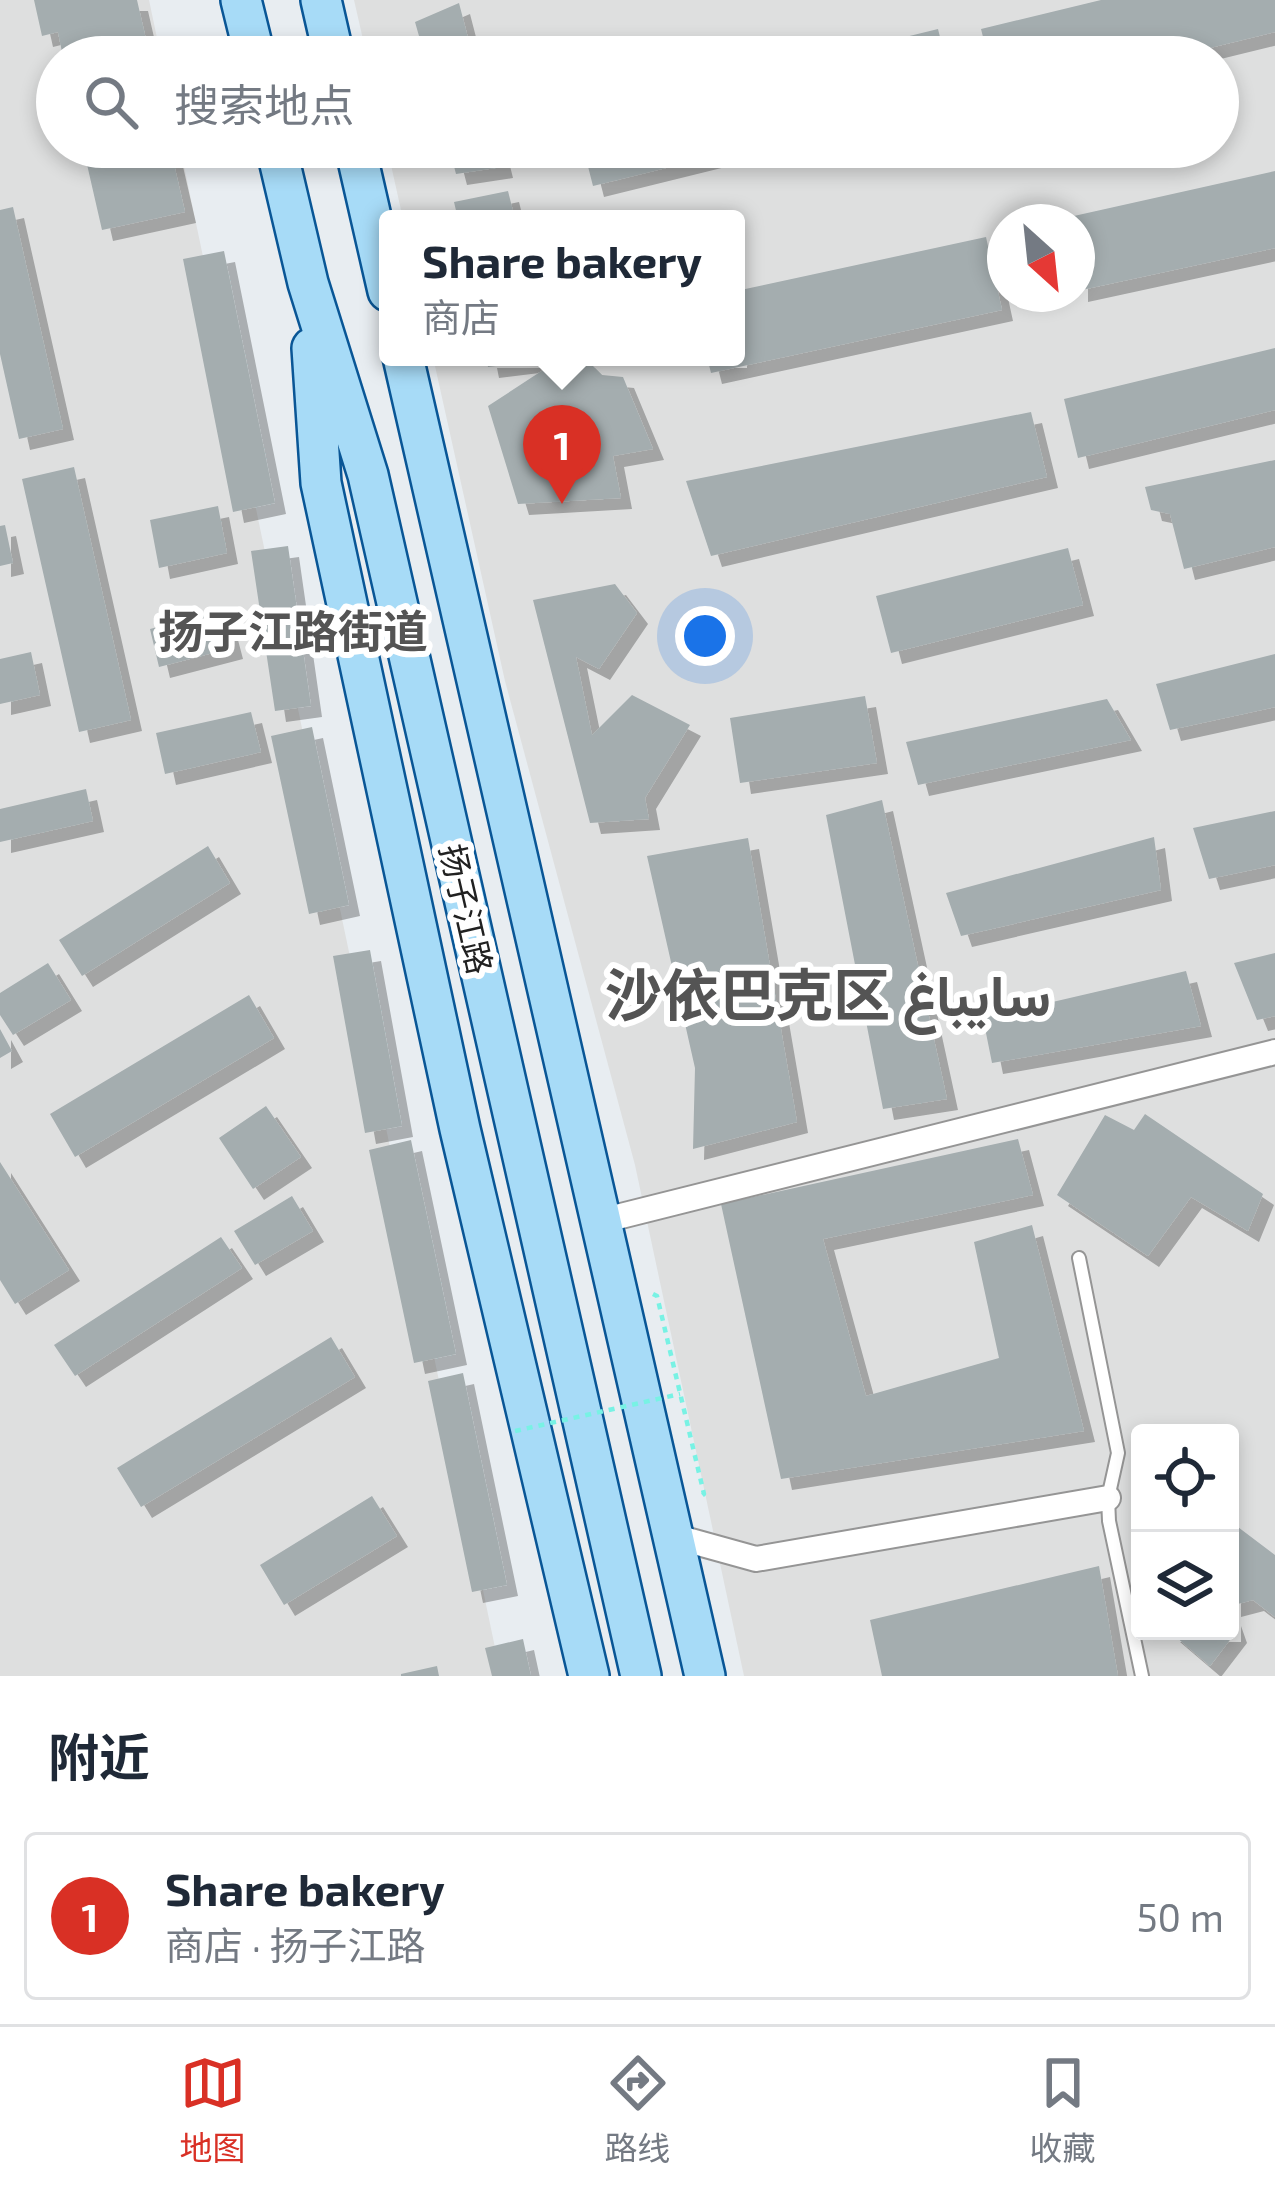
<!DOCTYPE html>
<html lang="zh">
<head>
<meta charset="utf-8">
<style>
	:root { --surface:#fff; --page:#f6f6f7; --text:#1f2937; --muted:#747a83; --line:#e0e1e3; --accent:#d93025 }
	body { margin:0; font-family:"Exo 2",Vazirmatn,"Noto Sans SC",sans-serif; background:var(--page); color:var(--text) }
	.controls { position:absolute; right:36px; bottom:36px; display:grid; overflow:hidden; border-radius:12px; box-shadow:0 6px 18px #0003 }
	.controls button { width:108px; height:108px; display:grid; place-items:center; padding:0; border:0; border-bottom:3px solid var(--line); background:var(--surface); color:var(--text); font:60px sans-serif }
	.compass { position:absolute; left:987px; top:204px; width:108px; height:108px; border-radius:50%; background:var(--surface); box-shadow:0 6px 18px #0003; rotate:153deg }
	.you { position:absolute; left:705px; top:636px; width:42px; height:42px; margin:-30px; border:9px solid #fff; border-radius:50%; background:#1a73e8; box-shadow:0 0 0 18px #1a73e833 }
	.badge { display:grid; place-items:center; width:78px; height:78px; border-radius:50%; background:var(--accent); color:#fff; font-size:39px; font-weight:700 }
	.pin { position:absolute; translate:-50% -99px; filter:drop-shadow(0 3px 6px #0008) }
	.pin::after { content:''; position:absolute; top:63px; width:42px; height:36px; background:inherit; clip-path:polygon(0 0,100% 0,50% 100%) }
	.popup { position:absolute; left:379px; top:210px; width:366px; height:156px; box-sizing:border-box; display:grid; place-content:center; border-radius:12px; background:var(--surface); filter:drop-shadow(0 3px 9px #0005); font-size:39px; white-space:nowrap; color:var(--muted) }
	.popup b { font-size:45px; color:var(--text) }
	.popup::after { content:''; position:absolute; left:50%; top:100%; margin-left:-24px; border:24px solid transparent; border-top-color:var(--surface) }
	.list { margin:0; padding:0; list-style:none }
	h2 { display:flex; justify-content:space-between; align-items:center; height:156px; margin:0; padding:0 48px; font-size:51px }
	h2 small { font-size:39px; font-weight:400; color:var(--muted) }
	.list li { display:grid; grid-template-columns:78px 1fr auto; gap:36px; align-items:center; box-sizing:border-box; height:168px; margin:0 24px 24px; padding:0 24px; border:3px solid var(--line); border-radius:12px }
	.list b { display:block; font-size:45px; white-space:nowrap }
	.list p { margin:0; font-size:39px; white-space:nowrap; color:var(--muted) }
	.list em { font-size:39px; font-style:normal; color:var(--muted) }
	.icon { flex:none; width:66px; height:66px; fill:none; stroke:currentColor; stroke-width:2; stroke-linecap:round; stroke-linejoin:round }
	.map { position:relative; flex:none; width:1275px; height:1676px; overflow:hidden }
	.search { position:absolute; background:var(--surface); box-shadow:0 6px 18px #0003; left:36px; right:36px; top:36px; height:132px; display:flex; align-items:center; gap:30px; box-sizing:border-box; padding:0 42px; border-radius:66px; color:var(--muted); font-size:45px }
	.sheet { height:348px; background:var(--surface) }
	nav { display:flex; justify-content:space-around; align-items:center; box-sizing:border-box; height:168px; border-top:3px solid var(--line); background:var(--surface); font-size:33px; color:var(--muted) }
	nav a { display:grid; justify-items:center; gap:6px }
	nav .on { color:var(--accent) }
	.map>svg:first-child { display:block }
	.residential { fill:#dedfdf; fill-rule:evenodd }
	.building { fill:#a4adaf; filter:url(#shadow) }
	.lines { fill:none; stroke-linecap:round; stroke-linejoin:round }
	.service-casing { stroke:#959595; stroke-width:16 }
	.minor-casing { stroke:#959595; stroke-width:28 }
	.primary-casing { stroke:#095696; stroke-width:44 }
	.path { stroke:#78f2e4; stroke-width:4.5; stroke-dasharray:6 6; stroke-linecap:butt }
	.service { stroke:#fff; stroke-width:12 }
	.minor { stroke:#fff; stroke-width:24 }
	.primary { stroke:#a7dbf7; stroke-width:39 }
	.path-bridge { stroke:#78f2e4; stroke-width:4.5; stroke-dasharray:6 6; stroke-linecap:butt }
	.labels { text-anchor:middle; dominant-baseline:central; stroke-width:12; stroke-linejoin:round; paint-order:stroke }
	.street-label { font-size:33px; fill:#212121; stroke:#fff }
	.district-label { font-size:45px; font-weight:bold; fill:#545454; stroke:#fff }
	.town-label { font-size:57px; font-weight:bold; fill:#545454; stroke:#fff }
</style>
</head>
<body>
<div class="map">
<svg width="1275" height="1676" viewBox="0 0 1275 1676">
	<defs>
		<filter id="shadow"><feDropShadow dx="11" dy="11" stdDeviation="0" flood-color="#0004"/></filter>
	</defs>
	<rect width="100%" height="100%" fill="#e8edf1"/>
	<!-- residential -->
	<path class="residential" d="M 0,0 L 149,0 L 161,57 L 57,57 L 57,147 L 180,147 L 501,1676 L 0,1676 Z
		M 354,0 L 1275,0 L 1275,1676 L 744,1676 L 635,1165 L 505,681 L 433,357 L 736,357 L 736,219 L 403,219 L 387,147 L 1218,147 L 1218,57 L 367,57 ZM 1005,222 L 1077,222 L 1077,294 L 1005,294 ZM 1140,1433 L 1230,1433 L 1230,1631 L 1140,1631 Z"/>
	<!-- building -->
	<path class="building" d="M 34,0 L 137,0 L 150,57 L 63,57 L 58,32 L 42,36 Z
		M 1101,0 L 1275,0 L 1275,32 L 1173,57 L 988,57 L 981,29 Z
		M 459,3 L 473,57 L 425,57 L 415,22 Z
		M 938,29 L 945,57 L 832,57 L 832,55 Z
		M 83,147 L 170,147 L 185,212 L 102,230 Z
		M 449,147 L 497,147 L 502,167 L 456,174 Z
		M 583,147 L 743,147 L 743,149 L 593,186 Z
		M 1275,171 L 1275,248 L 1077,291 L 1077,222 L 1047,222 Z
		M 508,191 L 515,219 L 458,219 L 454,202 Z
		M 13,207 L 63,429 L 19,439 L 0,354 L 0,210 Z
		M 986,237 L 1002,310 L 711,373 L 707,357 L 736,357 L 736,291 Z
		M 224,251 L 275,503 L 233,512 L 183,259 Z
		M 1275,348 L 1275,410 L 1078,458 L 1064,399 Z
		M 486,357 L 545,357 L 545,360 L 488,367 Z
		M 563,357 L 584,357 L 602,375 L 623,377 L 653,449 L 613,456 L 621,498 L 518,504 L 488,406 Z
		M 1031,412 L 1047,477 L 711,556 L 686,481 Z
		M 1275,460 L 1275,547 L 1184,569 L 1170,514 L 1151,510 L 1145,487 Z
		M 74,467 L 131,720 L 79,732 L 22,479 Z
		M 218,506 L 227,553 L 159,568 L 150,520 Z
		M 5,525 L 13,563 L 0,566 L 0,526 Z
		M 288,546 L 311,706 L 275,711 L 251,551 Z
		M 1068,548 L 1083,605 L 891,653 L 876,596 Z
		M 615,584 L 637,613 L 599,669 L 576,657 L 592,735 L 632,695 L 690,725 L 645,798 L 649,819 L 590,823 L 533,600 Z
		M 222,610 L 232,648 L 159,667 L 150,629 Z
		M 31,652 L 40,695 L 0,704 L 0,659 Z
		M 1275,654 L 1275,707 L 1170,730 L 1156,684 Z
		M 865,696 L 877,763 L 740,783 L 730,718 Z
		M 1107,699 L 1131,740 L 918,785 L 906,742 Z
		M 251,712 L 261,752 L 165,774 L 156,733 Z
		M 312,727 L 349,905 L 309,914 L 271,736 Z
		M 86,789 L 93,821 L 0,842 L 0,809 Z
		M 882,800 L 947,1099 L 883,1109 L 826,815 Z
		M 1275,811 L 1275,865 L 1209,879 L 1193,828 Z
		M 1154,837 L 1161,890 L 961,936 L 946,893 Z
		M 748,838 L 797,1122 L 693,1149 L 695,1068 L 647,856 Z
		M 208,846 L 230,883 L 82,976 L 59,940 Z
		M 370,950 L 402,1126 L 365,1133 L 333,956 Z
		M 1275,953 L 1275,1016 L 1257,1020 L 1234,963 Z
		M 48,963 L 71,1000 L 13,1035 L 0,1015 L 0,993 Z
		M 1186,971 L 1201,1026 L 992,1063 L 983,1018 Z
		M 249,995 L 274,1038 L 75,1157 L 50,1114 Z
		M 0,1029 L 12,1051 L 0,1058 Z
		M 266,1106 L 301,1157 L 253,1189 L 219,1138 Z
		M 1145,1114 L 1263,1194 L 1248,1231 L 1191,1197 L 1148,1256 L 1057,1195 L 1105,1115 L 1134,1130 Z
		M 1018,1139 L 1033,1195 L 823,1239 L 866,1396 L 999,1358 L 974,1242 L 1032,1225 L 1084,1431 L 781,1479 L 721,1204 Z
		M 411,1140 L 456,1354 L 414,1363 L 369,1150 Z
		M 0,1162 L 69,1270 L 15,1304 L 0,1280 Z
		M 292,1196 L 313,1231 L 255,1265 L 234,1231 Z
		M 221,1237 L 242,1268 L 75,1376 L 54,1345 Z
		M 331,1337 L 355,1377 L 141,1507 L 117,1468 Z
		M 463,1373 L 507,1585 L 472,1592 L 428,1381 Z
		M 372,1496 L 397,1536 L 284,1605 L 260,1565 Z
		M 1230,1521 L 1275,1555 L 1275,1617 L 1253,1600 L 1230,1606 Z
		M 1099,1566 L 1118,1676 L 882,1676 L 870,1620 Z
		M 1230,1615 L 1236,1632 L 1210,1666 L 1169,1631 L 1230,1631 Z
		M 523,1639 L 531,1676 L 492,1676 L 485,1648 Z
		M 437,1666 L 439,1676 L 401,1676 L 401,1674 Z"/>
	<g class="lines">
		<defs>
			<path id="service" d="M 1079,1258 L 1118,1453 L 1108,1498 L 1109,1521 L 1142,1676"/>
			<path id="minor" d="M 601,1221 L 1275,1052
				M 673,1536 L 756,1559 L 1108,1498"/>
			<path id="primary" d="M 241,0 L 255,57
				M 321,0 L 334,57
				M 276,147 L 308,283 L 368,475 L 641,1676
				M 355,147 L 388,291
				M 312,348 L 321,483 L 460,1129 L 589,1676
				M 403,357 L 705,1676"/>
		</defs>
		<!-- service casing -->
		<use href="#service" class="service-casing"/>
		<!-- minor casing -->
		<use href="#minor" class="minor-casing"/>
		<!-- primary casing -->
		<use href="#primary" class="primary-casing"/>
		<!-- path -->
		<path class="path" d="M 653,1294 L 657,1296 L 704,1494 L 698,1499"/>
		<!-- service -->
		<use href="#service" class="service"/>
		<!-- minor -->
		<use href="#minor" class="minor"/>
		<!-- primary -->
		<use href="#primary" class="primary"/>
		<!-- path-bridge -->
		<path class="path-bridge" d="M 515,1431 L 680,1394"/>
	</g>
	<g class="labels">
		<!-- street labels -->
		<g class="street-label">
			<text transform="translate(467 909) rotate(77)">扬子江路</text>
		</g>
		<!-- district labels -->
		<g class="district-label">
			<text x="293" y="630">扬子江路街道</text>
		</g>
		<!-- town labels -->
		<g class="town-label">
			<text x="828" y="993">沙依巴克区 سايباغ</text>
		</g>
	</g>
</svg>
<div class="controls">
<button><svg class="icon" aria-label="locate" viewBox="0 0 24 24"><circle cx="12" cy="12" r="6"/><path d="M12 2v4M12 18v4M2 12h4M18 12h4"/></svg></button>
<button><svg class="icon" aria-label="layers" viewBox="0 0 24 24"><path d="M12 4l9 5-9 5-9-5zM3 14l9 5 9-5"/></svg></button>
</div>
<svg class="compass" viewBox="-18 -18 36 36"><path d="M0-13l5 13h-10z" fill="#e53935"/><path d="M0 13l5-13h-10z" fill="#747a83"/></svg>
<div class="you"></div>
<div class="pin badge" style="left:562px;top:504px">1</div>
<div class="popup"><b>Share bakery</b>商店</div>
<div class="search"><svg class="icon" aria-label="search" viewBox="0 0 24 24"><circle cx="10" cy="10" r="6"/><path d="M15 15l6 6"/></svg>搜索地点</div>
</div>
<section class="sheet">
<h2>附近<small></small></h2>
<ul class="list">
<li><span class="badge">1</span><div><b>Share bakery</b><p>商店 · 扬子江路</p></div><em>50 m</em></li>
</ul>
</section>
<nav>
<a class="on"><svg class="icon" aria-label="map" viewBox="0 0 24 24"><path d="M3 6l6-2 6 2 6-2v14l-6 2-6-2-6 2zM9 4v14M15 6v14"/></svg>地图</a>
<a><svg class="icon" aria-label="directions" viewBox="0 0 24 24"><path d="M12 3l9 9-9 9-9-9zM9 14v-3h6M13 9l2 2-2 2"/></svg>路线</a>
<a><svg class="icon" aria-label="saved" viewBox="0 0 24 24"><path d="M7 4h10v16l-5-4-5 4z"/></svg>收藏</a>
</nav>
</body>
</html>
